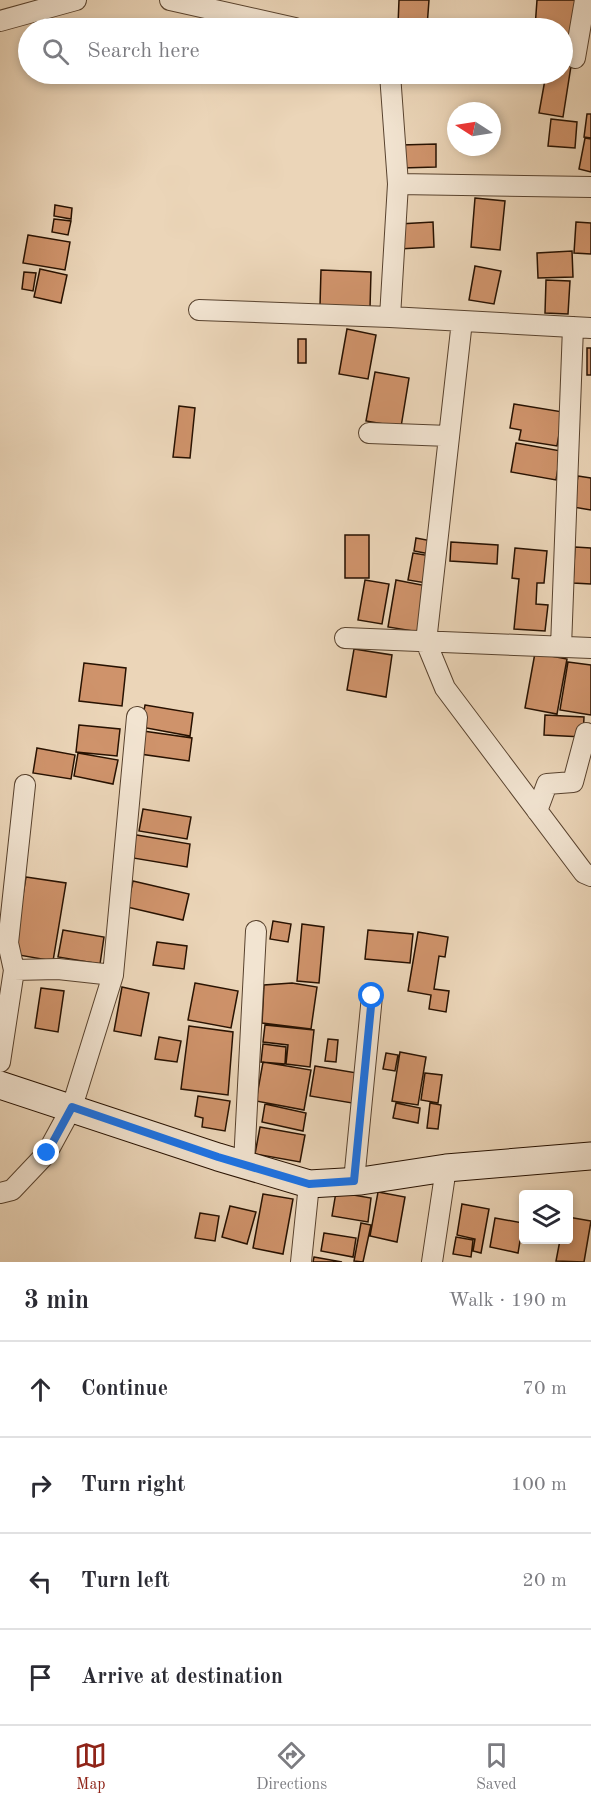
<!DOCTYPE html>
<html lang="en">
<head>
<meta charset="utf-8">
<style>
	:root { --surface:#fff; --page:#f2f2f3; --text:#2b2b33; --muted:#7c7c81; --line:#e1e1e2; --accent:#8f2418 }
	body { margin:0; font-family:"Old Standard TT",serif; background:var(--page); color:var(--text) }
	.controls { position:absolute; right:18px; bottom:18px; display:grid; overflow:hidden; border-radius:6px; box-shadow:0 3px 9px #0003 }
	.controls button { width:54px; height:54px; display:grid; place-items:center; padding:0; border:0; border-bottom:2px solid var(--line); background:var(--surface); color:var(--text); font:30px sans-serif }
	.compass { position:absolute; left:447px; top:102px; width:54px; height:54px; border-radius:50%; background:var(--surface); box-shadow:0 3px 9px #0003; rotate:282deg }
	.stop { position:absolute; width:18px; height:18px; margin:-14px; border:4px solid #1a73e8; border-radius:50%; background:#fff }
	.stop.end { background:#1a73e8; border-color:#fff; box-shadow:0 2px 6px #0008 }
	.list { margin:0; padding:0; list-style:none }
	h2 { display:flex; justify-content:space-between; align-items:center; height:78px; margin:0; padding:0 24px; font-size:26px }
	h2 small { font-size:20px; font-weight:400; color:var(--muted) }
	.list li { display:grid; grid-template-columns:39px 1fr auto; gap:18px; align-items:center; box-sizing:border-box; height:96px; padding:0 24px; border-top:2px solid var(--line) }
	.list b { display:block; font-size:22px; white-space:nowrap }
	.list em { font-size:20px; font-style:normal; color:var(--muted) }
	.icon { flex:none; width:33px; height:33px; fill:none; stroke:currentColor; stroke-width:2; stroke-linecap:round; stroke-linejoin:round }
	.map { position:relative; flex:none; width:591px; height:1262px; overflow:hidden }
	.search { position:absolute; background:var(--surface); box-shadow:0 3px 9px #0003; left:18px; right:18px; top:18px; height:66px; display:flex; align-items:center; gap:15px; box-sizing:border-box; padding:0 21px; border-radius:33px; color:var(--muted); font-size:22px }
	.sheet { height:462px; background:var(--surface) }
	nav { display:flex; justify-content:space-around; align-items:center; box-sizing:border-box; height:84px; border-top:2px solid var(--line); background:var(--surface); font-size:16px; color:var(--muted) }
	nav a { display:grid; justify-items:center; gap:3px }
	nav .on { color:var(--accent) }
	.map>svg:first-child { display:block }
	.building { fill:#cf936b; stroke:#271100; stroke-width:1.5 }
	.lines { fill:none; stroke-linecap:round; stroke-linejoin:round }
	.street-casing { stroke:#58422e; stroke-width:22 }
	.secondary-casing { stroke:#271100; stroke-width:29 }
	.street { stroke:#f2e4d1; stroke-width:20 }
	.secondary { stroke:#f2e4d1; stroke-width:27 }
	.route { stroke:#1a73e8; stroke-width:8 }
</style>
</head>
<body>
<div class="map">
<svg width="591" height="1262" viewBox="0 0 591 1262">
	<rect width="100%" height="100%" fill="#ebd5b8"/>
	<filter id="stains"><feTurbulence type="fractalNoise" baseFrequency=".00333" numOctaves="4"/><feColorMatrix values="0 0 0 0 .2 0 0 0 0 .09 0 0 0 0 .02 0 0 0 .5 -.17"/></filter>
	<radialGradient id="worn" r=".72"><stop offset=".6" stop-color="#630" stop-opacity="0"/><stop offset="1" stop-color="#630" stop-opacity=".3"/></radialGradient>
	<!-- building -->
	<path class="building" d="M 399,0 L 429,0 L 427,27 L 398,25 Z
		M 537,0 L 581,0 L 578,35 L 562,34 L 562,28 L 535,28 Z
		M 562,64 L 571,66 L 563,117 L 539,113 L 546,74 L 562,74 Z
		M 587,114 L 591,114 L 591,138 L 584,137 Z
		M 551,119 L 577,122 L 575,148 L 548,146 Z
		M 585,138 L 591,139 L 591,172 L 579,169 Z
		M 436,144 L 436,167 L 402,168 L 401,145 Z
		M 475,198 L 505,201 L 500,250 L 471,247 Z
		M 55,205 L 72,208 L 71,219 L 54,216 Z
		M 54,219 L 71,221 L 68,235 L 52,232 Z
		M 433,222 L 434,247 L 399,249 L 399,224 Z
		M 576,222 L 591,223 L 591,254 L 574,253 Z
		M 28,235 L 70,242 L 65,270 L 23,263 Z
		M 572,251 L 573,277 L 538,278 L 537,253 Z
		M 475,266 L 501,271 L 494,304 L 469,300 Z
		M 40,269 L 67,275 L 61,303 L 34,297 Z
		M 321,270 L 371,272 L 370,308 L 320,306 Z
		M 24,272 L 36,273 L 33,291 L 22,289 Z
		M 546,280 L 570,281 L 568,314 L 545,313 Z
		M 347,329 L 376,335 L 368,379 L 339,374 Z
		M 298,339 L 306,339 L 306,363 L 298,363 Z
		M 587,348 L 591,348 L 591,375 L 587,375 Z
		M 375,372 L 409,378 L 401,427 L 366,421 Z
		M 514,404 L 563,412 L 557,446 L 519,440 L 521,430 L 510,428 Z
		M 179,406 L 195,408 L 190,458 L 173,457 Z
		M 516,443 L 561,451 L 556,480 L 511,472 Z
		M 578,476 L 591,478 L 591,510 L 573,507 Z
		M 345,535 L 369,535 L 369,578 L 345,578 Z
		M 416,538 L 432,541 L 430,554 L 414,551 Z
		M 451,542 L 498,545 L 497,564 L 450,561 Z
		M 575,547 L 591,548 L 591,584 L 573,583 Z
		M 515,548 L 547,551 L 544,583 L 537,583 L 536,604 L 548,605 L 545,631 L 514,629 L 519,579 L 512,578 Z
		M 413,553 L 431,556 L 426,583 L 408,580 Z
		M 365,580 L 389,584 L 382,624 L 358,620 Z
		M 396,580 L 427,586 L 419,632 L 388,627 Z
		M 354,649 L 392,655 L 386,697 L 347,690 Z
		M 535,653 L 567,659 L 557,714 L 525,708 Z
		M 568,662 L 591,665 L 591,715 L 560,710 Z
		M 84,663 L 126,668 L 122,706 L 79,701 Z
		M 145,705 L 193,713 L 190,736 L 141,727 Z
		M 545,715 L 584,717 L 583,737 L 544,735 Z
		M 79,725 L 120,729 L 117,756 L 76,752 Z
		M 143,731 L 192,738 L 189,761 L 140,754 Z
		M 37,748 L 75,755 L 71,779 L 33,773 Z
		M 78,753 L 118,760 L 113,784 L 74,776 Z
		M 143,809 L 191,817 L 187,839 L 139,831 Z
		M 131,834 L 190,844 L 187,867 L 127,857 Z
		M 26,877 L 66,883 L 53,961 L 13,954 Z
		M 133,881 L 189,894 L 183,920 L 127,907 Z
		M 273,921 L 291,924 L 288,942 L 270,939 Z
		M 302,924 L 324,927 L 319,983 L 297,981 Z
		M 63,930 L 104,937 L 100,964 L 58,957 Z
		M 368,930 L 413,934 L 410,963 L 365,959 Z
		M 418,932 L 448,937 L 445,957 L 439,956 L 434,989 L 449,991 L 446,1012 L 429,1009 L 431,995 L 408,991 Z
		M 157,942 L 187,946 L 184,969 L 153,965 Z
		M 195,983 L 238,991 L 231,1028 L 188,1020 Z
		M 292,983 L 317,987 L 311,1029 L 262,1023 L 264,985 Z
		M 122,987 L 149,993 L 141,1036 L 114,1031 Z
		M 41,988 L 64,991 L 58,1032 L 35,1028 Z
		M 265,1025 L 314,1030 L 310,1067 L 286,1064 L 288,1045 L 263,1042 Z
		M 189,1026 L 233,1032 L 228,1095 L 181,1089 Z
		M 159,1037 L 181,1041 L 177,1062 L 155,1059 Z
		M 328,1039 L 338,1040 L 336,1062 L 325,1061 Z
		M 263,1044 L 286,1047 L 285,1064 L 261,1062 Z
		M 400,1052 L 426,1057 L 418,1105 L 392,1101 Z
		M 386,1053 L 398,1055 L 395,1071 L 383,1069 Z
		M 263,1062 L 311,1070 L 304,1110 L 256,1101 Z
		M 315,1066 L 363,1074 L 358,1104 L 310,1096 Z
		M 425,1073 L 442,1075 L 438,1103 L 421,1100 Z
		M 198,1096 L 230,1101 L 225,1131 L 202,1127 L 203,1118 L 195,1116 Z
		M 396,1103 L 420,1108 L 418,1123 L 393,1118 Z
		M 430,1103 L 441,1105 L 438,1129 L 427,1128 Z
		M 265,1104 L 306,1113 L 303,1131 L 262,1122 Z
		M 260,1127 L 305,1135 L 300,1162 L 255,1154 Z
		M 336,1192 L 371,1198 L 368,1222 L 332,1216 Z
		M 378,1192 L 405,1197 L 397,1242 L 370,1236 Z
		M 263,1194 L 293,1199 L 283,1254 L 253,1248 Z
		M 462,1204 L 489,1209 L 481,1253 L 473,1251 L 475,1239 L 457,1235 Z
		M 230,1206 L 256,1212 L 247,1244 L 222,1237 Z
		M 200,1213 L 219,1216 L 215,1241 L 195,1238 Z
		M 568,1217 L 591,1221 L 584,1262 L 556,1261 L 560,1240 L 568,1240 Z
		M 495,1218 L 523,1223 L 518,1253 L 490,1247 Z
		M 361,1223 L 371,1225 L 363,1262 L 354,1261 Z
		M 324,1233 L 356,1238 L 353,1257 L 321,1251 Z
		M 456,1237 L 473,1240 L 471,1257 L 453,1254 Z
		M 314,1257 L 342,1262 L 313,1262 Z"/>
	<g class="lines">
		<defs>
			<path id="street" d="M 170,0 L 295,28
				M 0,21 L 76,0
				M 575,58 L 585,0
				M 390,74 L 398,184 L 390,317 L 591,328
				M 398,184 L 591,187
				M 199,310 L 390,317
				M 462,321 L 426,642 L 445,688 L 584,873 L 591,876
				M 369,433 L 449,436
				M 345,638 L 591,648
				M 561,647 L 573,327
				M 537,811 L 547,784 L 573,782 L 586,733
				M 14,970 L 58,969 L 113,975
				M 0,1062 L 14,970 L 8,943 L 25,785
				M 244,1163 L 256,931
				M 354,1181 L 372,996
				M 0,1193 L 12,1190 L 47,1153 L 72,1107 L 113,975 L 137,717
				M 301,1262 L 309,1184
				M 432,1262 L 446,1168"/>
			<path id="secondary" d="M 0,1085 L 218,1157 L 309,1184 L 361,1181 L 446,1168 L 591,1156"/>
		</defs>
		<!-- street casing -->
		<use href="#street" class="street-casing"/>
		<!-- secondary casing -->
		<use href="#secondary" class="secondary-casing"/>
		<!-- street -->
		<use href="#street" class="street"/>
		<!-- secondary -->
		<use href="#secondary" class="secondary"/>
	</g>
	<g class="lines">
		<!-- route -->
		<path class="route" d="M 47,1153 L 72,1107 L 218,1157 L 309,1184 L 354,1181 L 372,996"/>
	</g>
	<rect width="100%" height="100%" filter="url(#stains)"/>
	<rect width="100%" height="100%" fill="url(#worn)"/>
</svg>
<div class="controls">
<button><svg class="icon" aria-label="layers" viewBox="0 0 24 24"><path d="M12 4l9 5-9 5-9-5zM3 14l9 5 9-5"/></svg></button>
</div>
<svg class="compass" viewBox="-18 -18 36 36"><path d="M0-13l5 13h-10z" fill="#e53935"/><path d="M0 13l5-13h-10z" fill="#7c7c81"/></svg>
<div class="stop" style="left:372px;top:996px"></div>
<div class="stop end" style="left:47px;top:1153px"></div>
<div class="search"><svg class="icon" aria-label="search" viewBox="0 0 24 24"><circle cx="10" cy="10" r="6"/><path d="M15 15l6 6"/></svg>Search here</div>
</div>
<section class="sheet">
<h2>3 min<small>Walk · 190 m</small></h2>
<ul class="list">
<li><svg class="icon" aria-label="ahead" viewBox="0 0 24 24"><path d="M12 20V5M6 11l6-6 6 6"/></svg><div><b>Continue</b></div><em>70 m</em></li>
<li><svg class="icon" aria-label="right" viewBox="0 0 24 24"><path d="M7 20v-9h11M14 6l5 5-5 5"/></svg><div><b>Turn right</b></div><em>100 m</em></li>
<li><svg class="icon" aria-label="left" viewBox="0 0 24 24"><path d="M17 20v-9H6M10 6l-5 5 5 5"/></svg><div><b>Turn left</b></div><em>20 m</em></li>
<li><svg class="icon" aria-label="arrive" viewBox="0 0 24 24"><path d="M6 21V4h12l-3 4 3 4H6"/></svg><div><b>Arrive at destination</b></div></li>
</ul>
</section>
<nav>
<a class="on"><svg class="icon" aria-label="map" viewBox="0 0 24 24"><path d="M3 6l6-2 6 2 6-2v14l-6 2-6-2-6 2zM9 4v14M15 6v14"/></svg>Map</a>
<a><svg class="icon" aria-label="directions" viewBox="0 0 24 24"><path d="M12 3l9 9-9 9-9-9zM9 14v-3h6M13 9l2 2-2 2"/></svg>Directions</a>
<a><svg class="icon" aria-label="saved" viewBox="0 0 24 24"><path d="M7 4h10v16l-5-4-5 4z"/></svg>Saved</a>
</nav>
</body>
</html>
